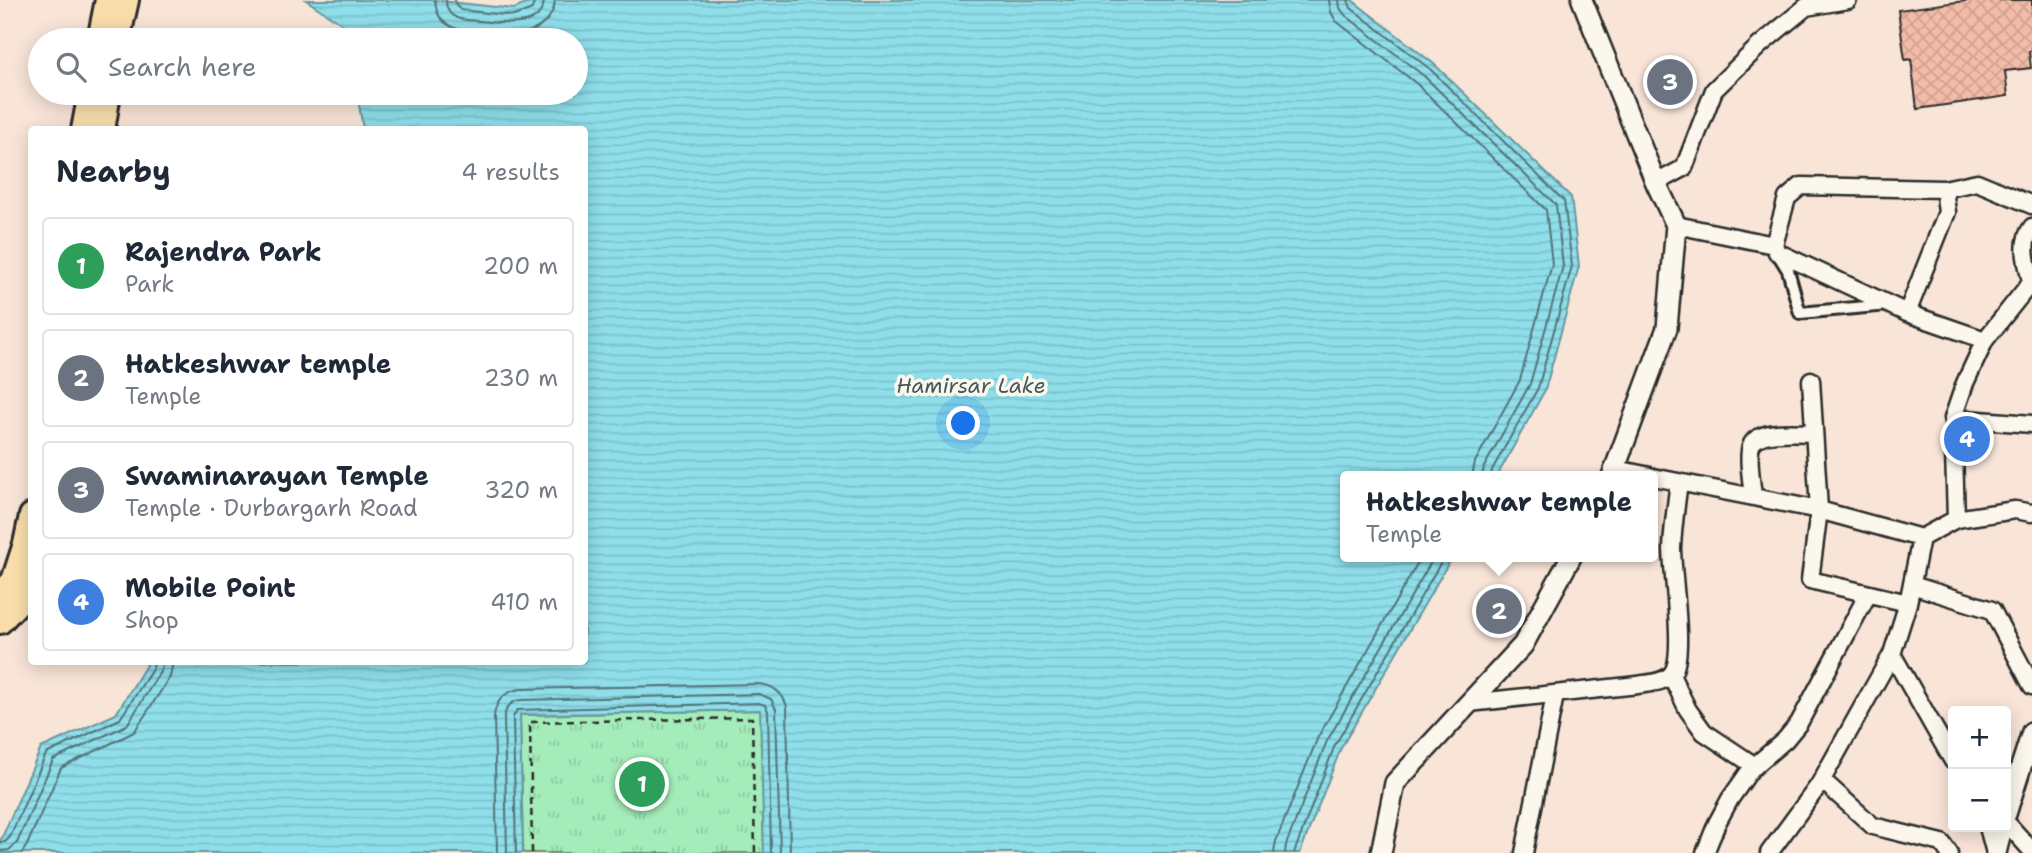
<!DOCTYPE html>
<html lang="en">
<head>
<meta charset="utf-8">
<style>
	:root { --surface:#fff; --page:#f2f2f3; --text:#1f2937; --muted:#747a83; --line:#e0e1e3; --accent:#1f6fb2 }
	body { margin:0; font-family:"Shantell Sans",sans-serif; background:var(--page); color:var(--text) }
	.controls { position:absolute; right:21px; bottom:21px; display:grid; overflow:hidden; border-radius:7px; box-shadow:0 4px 18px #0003 }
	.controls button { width:63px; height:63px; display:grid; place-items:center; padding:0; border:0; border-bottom:2px solid var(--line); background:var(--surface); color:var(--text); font:35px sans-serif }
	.you { position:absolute; left:964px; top:424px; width:24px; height:24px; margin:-18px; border:5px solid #fff; border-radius:50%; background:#1a73e8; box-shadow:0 0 0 10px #1a73e833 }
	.badge { display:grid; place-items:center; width:46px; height:46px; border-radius:50%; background:var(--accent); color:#fff; font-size:23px; font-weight:700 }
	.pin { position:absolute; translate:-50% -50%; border:4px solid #fff; box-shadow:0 2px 7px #0006 }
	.popup { position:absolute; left:1340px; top:471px; width:318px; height:91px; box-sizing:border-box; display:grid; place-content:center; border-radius:7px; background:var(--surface); filter:drop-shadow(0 2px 5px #0005); font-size:23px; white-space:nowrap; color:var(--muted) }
	.popup b { font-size:26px; color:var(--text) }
	.popup::after { content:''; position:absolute; left:50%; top:100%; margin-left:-14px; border:14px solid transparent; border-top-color:var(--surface) }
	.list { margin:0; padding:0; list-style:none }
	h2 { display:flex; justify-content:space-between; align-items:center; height:91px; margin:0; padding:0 28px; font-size:30px }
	h2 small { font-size:23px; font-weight:400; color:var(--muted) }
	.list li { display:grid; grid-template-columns:46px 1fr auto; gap:21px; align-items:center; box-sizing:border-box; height:98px; margin:0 14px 14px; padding:0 14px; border:2px solid var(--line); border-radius:7px }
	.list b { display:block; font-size:26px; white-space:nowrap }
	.list p { margin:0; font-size:23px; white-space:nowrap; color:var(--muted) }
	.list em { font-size:23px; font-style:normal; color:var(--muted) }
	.icon { flex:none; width:38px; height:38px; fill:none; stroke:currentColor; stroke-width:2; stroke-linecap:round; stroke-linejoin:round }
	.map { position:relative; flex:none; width:2032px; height:853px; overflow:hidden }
	.search { position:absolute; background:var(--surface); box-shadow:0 4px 18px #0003; left:28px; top:28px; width:560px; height:77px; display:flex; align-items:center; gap:18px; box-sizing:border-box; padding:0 24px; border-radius:38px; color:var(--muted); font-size:26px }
	.panel { position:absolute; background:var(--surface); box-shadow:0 4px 18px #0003; left:28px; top:126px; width:560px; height:539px; border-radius:7px }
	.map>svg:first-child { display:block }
	.park { fill:url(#park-tufts); stroke:#688c72; stroke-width:2 }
	.water { fill:url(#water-rules); stroke:#67979e; stroke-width:2 }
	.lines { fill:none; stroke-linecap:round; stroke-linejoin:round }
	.shore { stroke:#537378; stroke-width:2 }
	.building { fill:url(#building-cross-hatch); stroke:#2b2b2b; stroke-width:2 }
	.pedestrian-casing { stroke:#2b2b2b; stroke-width:16 }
	.minor-casing { stroke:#2b2b2b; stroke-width:21 }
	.tertiary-casing { stroke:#2b2b2b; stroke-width:24 }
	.primary-casing { stroke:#2b2b2b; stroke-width:30 }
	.path { stroke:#2b2b2b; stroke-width:2.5; stroke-dasharray:7 5; stroke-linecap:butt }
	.pedestrian { stroke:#fbf7ec; stroke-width:10 }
	.minor { stroke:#fbf7ec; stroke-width:16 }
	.tertiary { stroke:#fbf7ec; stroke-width:19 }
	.primary { stroke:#f9deab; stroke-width:24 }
	.labels { text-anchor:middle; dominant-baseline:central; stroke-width:7; stroke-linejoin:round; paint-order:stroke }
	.water-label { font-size:21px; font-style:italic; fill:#44585b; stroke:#fbf7ec }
</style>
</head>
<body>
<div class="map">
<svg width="2032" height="853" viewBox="0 0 2032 853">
	<defs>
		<pattern id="park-tufts" width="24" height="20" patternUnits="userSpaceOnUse" patternTransform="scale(1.75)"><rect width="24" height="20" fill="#a4ecb9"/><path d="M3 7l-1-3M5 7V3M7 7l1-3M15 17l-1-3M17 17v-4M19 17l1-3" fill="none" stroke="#8dcb9f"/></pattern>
		<pattern id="water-rules" width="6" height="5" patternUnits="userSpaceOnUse" patternTransform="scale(1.75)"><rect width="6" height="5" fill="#8fdfeb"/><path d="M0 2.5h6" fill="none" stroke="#7cc0ca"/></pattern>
		<pattern id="building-cross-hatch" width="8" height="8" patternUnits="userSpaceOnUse" patternTransform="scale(1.75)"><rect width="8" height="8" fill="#f3bca8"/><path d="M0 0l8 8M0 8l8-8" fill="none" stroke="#d0a291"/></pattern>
	</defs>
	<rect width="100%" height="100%" fill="#f9e5d8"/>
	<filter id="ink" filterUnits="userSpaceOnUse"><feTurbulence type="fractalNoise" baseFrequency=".0143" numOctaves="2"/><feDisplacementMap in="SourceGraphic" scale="14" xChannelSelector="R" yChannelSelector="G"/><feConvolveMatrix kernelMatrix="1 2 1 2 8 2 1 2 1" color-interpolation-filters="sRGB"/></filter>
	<g filter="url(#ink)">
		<!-- park -->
		<path class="park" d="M 761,710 L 764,853 L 523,853 L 520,715 Z"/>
		<!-- water -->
		<path class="water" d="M 306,0 L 432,0 L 514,9 L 535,0 L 1352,0 L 1434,64 L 1571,197 L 1579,266 L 1545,390 L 1497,476 L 1345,476 L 1345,557 L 1452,557 L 1341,748 L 1300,853 L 764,853 L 760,710 L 520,715 L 523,853 L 0,853 L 0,842 L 41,748 L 116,714 L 148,662 L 584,662 L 584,130 L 363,129 L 357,93 L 576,93 L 576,40 L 348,40 L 345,26 Z"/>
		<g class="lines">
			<!-- shore -->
			<path class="shore" d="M 435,0 C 436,10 438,18 447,24 C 456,31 468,30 479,32 C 491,33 506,37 518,35 C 537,32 554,20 555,0
				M 446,0 C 446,6 447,11 452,15 C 459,21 470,20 479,21 C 500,23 542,32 544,0
				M 455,0 L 456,6 L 461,10 L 514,16 L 532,9 L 535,0
				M 1329,0 L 1331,12 L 1336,21 L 1417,84 L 1546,210 L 1552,264 L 1520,380 L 1475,462 L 1472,476
				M 1339,0 L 1340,8 L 1345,15 L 1424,76 L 1556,205 L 1563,266 L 1530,384 L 1484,467 L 1482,476
				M 1348,0 L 1351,8 L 1430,69 L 1564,201 L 1572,266 L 1538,388 L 1492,470 L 1491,476
				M 0,842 L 5,842 L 10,837 L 46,754 L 120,719 L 153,668 L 154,662
				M 0,851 L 9,850 L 17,843 L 53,760 L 127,725 L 160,672 L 163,662
				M 22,853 L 27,845 L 61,768 L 134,732 L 170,677 L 173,662
				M 497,853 L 494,716 C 496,700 505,691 521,689 L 758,684 C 773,685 783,693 787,707 L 790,853
				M 507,853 L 504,717 C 506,707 511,701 521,700 L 759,694 L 771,699 L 776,709 L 780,853
				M 516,853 L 513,717 L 517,710 L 759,703 L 765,705 L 768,711 L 771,853
				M 1274,853 L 1276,841 L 1318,737 L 1421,557
				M 1285,853 L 1286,845 L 1327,741 L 1434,557
				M 1294,853 L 1335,745 L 1444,557"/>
		</g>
		<!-- building -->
		<path class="building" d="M 1972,0 L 2032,0 L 2032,51 L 2029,51 L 2031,68 L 2005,71 L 2008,96 L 1917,109 L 1911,59 L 1905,60 L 1898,10 Z"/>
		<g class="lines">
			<defs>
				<path id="pedestrian" d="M 1778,254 L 1788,270 L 1800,313 L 1888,305"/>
				<path id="minor" d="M 1656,183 L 1684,168 L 1714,90 L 1760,45 L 1806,7 L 1848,0
					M 1676,225 L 1774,245 L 1777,252 L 1907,313 L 1985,340
					M 1774,245 L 1787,198 L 1801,186 L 1944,189 L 1977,182 L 2032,205
					M 2031,281 C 2027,263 2020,243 2032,227
					M 1907,313 L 1947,212 L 1944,189
					M 1811,380 L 1819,510 L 1810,580 L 1908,603
					M 1953,418 L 2032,424
					M 1616,469 L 1650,476
					M 1653,477 L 1819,510 L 1921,538
					M 1753,497 C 1752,484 1747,457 1751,446 C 1757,428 1799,433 1814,433
					M 1956,519 L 2015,510 L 2032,513
					M 1912,585 L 1992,610 L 2032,686
					M 1892,654 L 1953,761
					M 1671,675 L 1688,710 L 1704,732 L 1755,766
					M 1469,703 L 1638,685 C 1649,683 1666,683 1673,672 C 1685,653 1672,574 1672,548 C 1673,526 1676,504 1679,482
					M 1822,780 L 1873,826 L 1942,843 L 1949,853
					M 2006,822 L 2032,851
					M 1988,827 L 1995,853
					M 1524,853 L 1555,695
					M 1705,853 L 1717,823 L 1730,799 L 1751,769 L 1785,740 L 1799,723 L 1868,594
					M 1769,853 L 1819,785 L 1892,654 L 1908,603 L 1921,538 L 1956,519 L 1953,418 L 1965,383 L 1985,340 L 2032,281"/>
				<path id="tertiary" d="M 1582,0 L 1656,183 L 1676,225 L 1667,328 L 1612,476
					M 2006,814 L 2032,732
					M 1381,853 L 1395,783 L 1523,645 L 1571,557
					M 1996,853 L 2002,827"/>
				<path id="primary" d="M 100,40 L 108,0
					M 117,40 L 126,0
					M 84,130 L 91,93
					M 102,130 L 108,93
					M 0,596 L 14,581 L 26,544 L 32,516
					M 0,621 L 29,590 L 32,583"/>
			</defs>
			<!-- pedestrian casing -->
			<use href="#pedestrian" class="pedestrian-casing"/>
			<!-- minor casing -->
			<use href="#minor" class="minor-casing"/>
			<!-- tertiary casing -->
			<use href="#tertiary" class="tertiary-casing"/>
			<!-- primary casing -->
			<use href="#primary" class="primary-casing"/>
			<!-- path -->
			<path class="path" d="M 532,853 L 530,722 L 752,718 L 755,853"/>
			<!-- pedestrian -->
			<use href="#pedestrian" class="pedestrian"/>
			<!-- minor -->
			<use href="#minor" class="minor"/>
			<!-- tertiary -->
			<use href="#tertiary" class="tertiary"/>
			<!-- primary -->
			<use href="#primary" class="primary"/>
		</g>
	</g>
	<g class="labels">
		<!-- water labels -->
		<g class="water-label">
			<text x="971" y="386">Hamirsar Lake</text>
		</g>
	</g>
</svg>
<div class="controls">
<button>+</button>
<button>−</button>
</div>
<div class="you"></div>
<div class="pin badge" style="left:642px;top:784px;background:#2e9e5b">1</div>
<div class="pin badge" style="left:1499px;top:611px;background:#6b7280">2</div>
<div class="popup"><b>Hatkeshwar temple</b>Temple</div>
<div class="pin badge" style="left:1670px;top:82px;background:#6b7280">3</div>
<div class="pin badge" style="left:1967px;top:439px;background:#3f7fe0">4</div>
<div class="search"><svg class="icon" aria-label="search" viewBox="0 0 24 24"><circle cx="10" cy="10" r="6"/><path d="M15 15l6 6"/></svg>Search here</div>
<section class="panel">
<h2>Nearby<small>4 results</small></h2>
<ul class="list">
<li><span class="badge" style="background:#2e9e5b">1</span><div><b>Rajendra Park</b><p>Park</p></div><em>200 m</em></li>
<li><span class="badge" style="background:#6b7280">2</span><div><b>Hatkeshwar temple</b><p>Temple</p></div><em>230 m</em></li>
<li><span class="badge" style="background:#6b7280">3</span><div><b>Swaminarayan Temple</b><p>Temple · Durbargarh Road</p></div><em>320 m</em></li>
<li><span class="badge" style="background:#3f7fe0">4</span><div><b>Mobile Point</b><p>Shop</p></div><em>410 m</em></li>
</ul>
</section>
</div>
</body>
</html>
